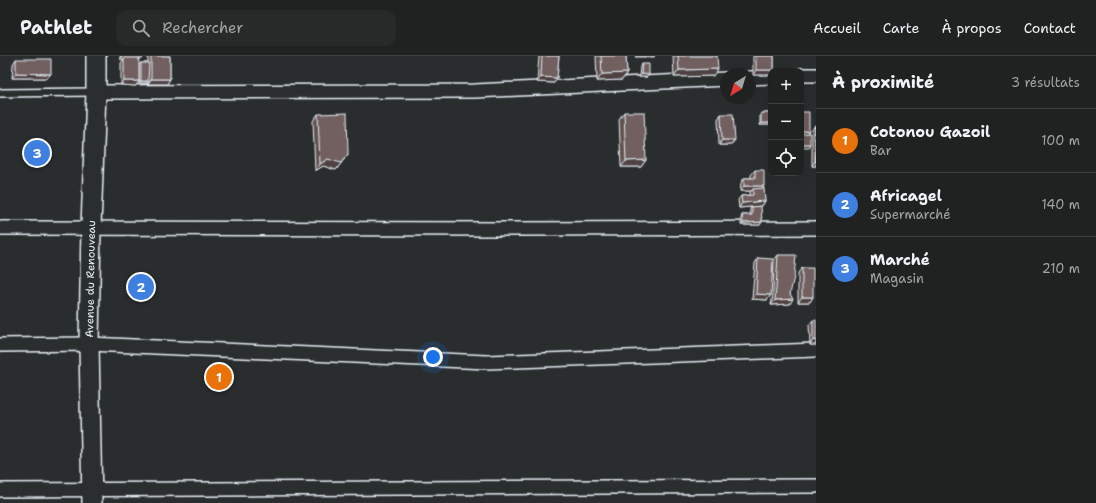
<!DOCTYPE html>
<html lang="fr">
<head>
<meta charset="utf-8">
<style>
	:root { --surface:#202222; --page:#282a2a; --text:#f1f3f6; --muted:#a2a4a5; --line:#3d3f40; --accent:#ff9aa2 }
	body { margin:0; font-family:"Shantell Sans",sans-serif; background:var(--page); color:var(--text) }
	.controls { position:absolute; right:12px; top:12px; display:grid; overflow:hidden; border-radius:8px; box-shadow:0 4px 16px #0002 }
	.controls button { width:36px; height:36px; display:grid; place-items:center; padding:0; border:0; border-bottom:1px solid var(--line); background:var(--surface); color:var(--text); font:20px sans-serif }
	.compass { position:absolute; left:720px; top:12px; width:36px; height:36px; border-radius:50%; background:var(--surface); box-shadow:0 4px 16px #0002; rotate:218deg }
	.you { position:absolute; left:433px; top:301px; width:14px; height:14px; margin:-10px; border:3px solid #fff; border-radius:50%; background:#1a73e8; box-shadow:0 0 0 6px #1a73e833 }
	.badge { display:grid; place-items:center; width:26px; height:26px; border-radius:50%; background:var(--accent); color:#fff; font-size:13px; font-weight:700 }
	.pin { position:absolute; translate:-50% -50%; border:2px solid #fff; box-shadow:0 1px 4px #0006 }
	.list { margin:0; padding:0; list-style:none }
	h2 { display:flex; justify-content:space-between; align-items:center; height:52px; margin:0; padding:0 16px; font-size:17px }
	h2 small { font-size:13px; font-weight:400; color:var(--muted) }
	.list li { display:grid; grid-template-columns:26px 1fr auto; gap:12px; align-items:center; box-sizing:border-box; height:64px; padding:0 16px; border-top:1px solid var(--line) }
	.list b { display:block; font-size:15px; white-space:nowrap }
	.list p { margin:0; font-size:13px; white-space:nowrap; color:var(--muted) }
	.list em { font-size:13px; font-style:normal; color:var(--muted) }
	.icon { flex:none; width:22px; height:22px; fill:none; stroke:currentColor; stroke-width:2; stroke-linecap:round; stroke-linejoin:round }
	.map { position:relative; flex:none; width:816px; height:447px; overflow:hidden }
	header { display:flex; align-items:center; gap:24px; box-sizing:border-box; height:56px; padding:0 20px; background:var(--surface); border-bottom:1px solid var(--line) }
	header strong { font-size:19px }
	nav { display:flex; gap:22px; margin-inline-start:auto; font-size:14px }
	.search { width:280px; height:36px; background:var(--page); display:flex; align-items:center; gap:10px; box-sizing:border-box; padding:0 14px; border-radius:12px; color:var(--muted); font-size:15px }
	main { display:flex }
	aside { flex:1; background:var(--surface) }
	.map>svg:first-child { display:block }
	.lines { fill:none; stroke-linecap:round; stroke-linejoin:round }
	.service-casing { stroke:#e8f1f8; stroke-width:10 }
	.minor-casing { stroke:#e8f1f8; stroke-width:16 }
	.secondary-casing { stroke:#e8f1f8; stroke-width:22 }
	.service { stroke:#2a2d2e; stroke-width:7 }
	.minor { stroke:#2a2d2e; stroke-width:13 }
	.secondary { stroke:#2a2d2e; stroke-width:19 }
	.wall { fill:#625251; stroke:#e8f1f8 }
	.shaded-wall { fill:#504242; stroke:#e8f1f8 }
	.building { fill:#725f5e; stroke:#e8f1f8 }
	.labels { text-anchor:middle; dominant-baseline:central; stroke-width:3; stroke-linejoin:round; paint-order:stroke }
	.street-label { font-size:11px; fill:#e8f1f8; stroke:#2a2d2e }
</style>
</head>
<body>
<header>
<strong>Pathlet</strong>
<div class="search"><svg class="icon" aria-label="search" viewBox="0 0 24 24"><circle cx="10" cy="10" r="6"/><path d="M15 15l6 6"/></svg>Rechercher</div>
<nav><a>Accueil</a><a>Carte</a><a>À propos</a><a>Contact</a></nav>
</header>
<main>
<div class="map">
<svg width="816" height="447" viewBox="0 0 816 447">
	<rect width="100%" height="100%" fill="#2a2d2e"/>
	<filter id="ink" filterUnits="userSpaceOnUse"><feTurbulence type="fractalNoise" baseFrequency=".025" numOctaves="2"/><feDisplacementMap in="SourceGraphic" scale="8" xChannelSelector="R" yChannelSelector="G"/><feConvolveMatrix kernelMatrix="1 2 1 2 8 2 1 2 1" color-interpolation-filters="sRGB"/></filter>
	<g filter="url(#ink)">
		<g class="lines">
			<defs>
				<path id="service" d="M 0,37 L 94,36"/>
				<path id="minor" d="M 801,19 L 816,19
					M 750,22 L 771,21
					M 96,36 L 475,35 L 726,23
					M 0,172 L 513,173 L 816,172
					M 0,289 L 89,288 L 486,306 L 816,294
					M 0,434 L 816,430"/>
				<g id="secondary">
					<path id="s1" d="M 92,447 L 89,288 L 91,171 L 96,36 L 96,0"/>
				</g>
			</defs>
			<!-- service casing -->
			<use href="#service" class="service-casing"/>
			<!-- minor casing -->
			<use href="#minor" class="minor-casing"/>
			<!-- secondary casing -->
			<use href="#secondary" class="secondary-casing"/>
			<!-- service -->
			<use href="#service" class="service"/>
			<!-- minor -->
			<use href="#minor" class="minor"/>
			<!-- secondary -->
			<use href="#secondary" class="secondary"/>
		</g>
		<!-- wall -->
		<path class="wall" d="M 120,0 L 144,0 L 142,3 L 139,3 L 136,30 L 121,29 L 121,7 L 124,3 L 120,3 Z
			M 148,0 L 170,0 L 170,23 L 167,28 L 148,28 L 148,26 L 147,27 L 139,27 L 139,9 L 141,7 L 148,7 Z
			M 539,0 L 559,0 L 557,22 L 554,27 L 537,26 Z
			M 596,0 L 626,0 L 627,17 L 622,24 L 597,25 Z
			M 673,0 L 717,0 L 713,20 L 674,21 Z
			M 753,0 L 774,0 L 774,14 L 773,15 L 771,15 L 771,19 L 753,19 Z
			M 16,3 L 47,22 L 12,22 L 13,8 Z
			M 642,8 L 649,19 L 647,21 L 639,21 L 640,10 Z
			M 624,56 L 646,104 L 641,111 L 621,111 L 619,63 Z
			M 761,57 L 771,57 L 771,69 L 760,69 L 760,59 Z
			M 318,58 L 348,98 L 336,114 L 323,110 L 315,115 L 313,65 Z
			M 721,58 L 731,89 L 719,89 L 718,63 Z
			M 815,69 L 816,110 L 812,110 L 812,74 Z
			M 755,114 L 763,132 L 765,145 L 762,150 L 758,151 L 760,169 L 741,169 L 741,162 L 742,159 L 750,159 L 750,153 L 752,151 L 739,152 L 738,144 L 741,140 L 749,139 L 749,138 L 751,135 L 740,135 L 741,127 L 744,122 L 751,122 L 751,119 Z
			M 778,199 L 790,238 L 790,248 L 771,249 L 773,238 L 774,204 Z
			M 758,202 L 771,239 L 767,244 L 752,243 L 755,207 Z
			M 802,212 L 813,241 L 810,246 L 798,246 L 798,217 Z
			M 813,264 L 816,289 L 810,289 L 809,269 Z"/>
		<!-- shaded-wall -->
		<path class="shaded-wall" d="M 122,0 L 144,0 L 142,3 L 120,3 Z
			M 636,0 L 655,0 L 654,1 L 635,1 Z
			M 718,13 L 713,20 L 674,21 L 679,14 Z
			M 756,14 L 774,14 L 773,15 L 771,15 L 771,19 L 753,19 Z
			M 16,17 L 51,18 L 47,22 L 12,22 Z
			M 627,17 L 622,24 L 597,25 L 602,18 Z
			M 641,18 L 649,19 L 647,21 L 639,21 Z
			M 541,21 L 557,22 L 554,27 L 537,26 Z
			M 151,23 L 170,23 L 167,28 L 148,28 Z
			M 124,25 L 139,25 L 136,30 L 121,29 Z
			M 141,25 L 148,25 L 147,27 L 139,27 Z
			M 761,67 L 771,67 L 771,69 L 760,69 Z
			M 801,75 L 809,75 L 807,78 L 801,78 Z
			M 722,84 L 735,84 L 731,89 L 719,89 Z
			M 801,88 L 810,88 L 809,91 L 801,91 Z
			M 348,98 L 336,114 L 323,110 L 315,115 L 320,108 L 328,103 Z
			M 646,104 L 641,111 L 621,111 L 626,105 Z
			M 815,105 L 816,105 L 816,110 L 812,110 Z
			M 744,130 L 764,130 L 761,135 L 753,133 L 751,135 L 740,135 Z
			M 765,145 L 762,150 L 739,152 L 742,147 Z
			M 762,166 L 760,169 L 741,169 L 743,167 Z
			M 756,238 L 771,239 L 767,244 L 752,243 Z
			M 802,241 L 813,241 L 810,246 L 798,246 Z
			M 793,243 L 790,248 L 771,249 L 775,244 Z
			M 813,284 L 816,284 L 816,289 L 810,289 Z"/>
		<!-- building -->
		<path class="building" d="M 151,0 L 170,0 L 170,23 L 151,23 Z
			M 542,0 L 559,0 L 557,22 L 541,21 Z
			M 601,0 L 626,0 L 627,17 L 602,18 Z
			M 678,0 L 717,0 L 718,13 L 679,14 Z
			M 756,0 L 774,0 L 774,14 L 756,14 Z
			M 124,2 L 139,2 L 139,25 L 124,25 Z
			M 16,3 L 51,3 L 51,18 L 16,17 Z
			M 141,7 L 149,7 L 148,25 L 141,25 Z
			M 642,8 L 649,8 L 649,19 L 641,18 Z
			M 624,56 L 644,56 L 646,104 L 626,105 Z
			M 801,56 L 809,56 L 809,75 L 801,75 Z
			M 347,57 L 348,98 L 341,107 L 328,103 L 320,108 L 318,58 Z
			M 761,57 L 771,57 L 771,67 L 761,67 Z
			M 721,58 L 733,58 L 735,84 L 722,84 Z
			M 815,69 L 816,69 L 816,105 L 815,105 Z
			M 810,77 L 810,88 L 801,88 L 801,78 Z
			M 755,114 L 764,114 L 764,130 L 744,130 L 744,122 L 755,122 Z
			M 764,132 L 765,145 L 742,147 L 741,140 L 753,139 L 753,133 Z
			M 761,150 L 762,166 L 743,167 L 742,159 L 752,159 L 752,151 Z
			M 778,199 L 796,199 L 794,221 L 790,238 L 793,243 L 775,244 L 776,233 Z
			M 758,202 L 773,203 L 771,239 L 756,238 Z
			M 802,212 L 813,212 L 813,241 L 802,241 Z
			M 813,264 L 816,264 L 816,284 L 813,284 Z"/>
	</g>
	<g class="labels">
		<!-- street labels -->
		<g class="street-label">
			<text stroke="none"><textPath href="#s1" startOffset="224">Avenue du Renouveau</textPath></text>
		</g>
	</g>
</svg>
<div class="controls">
<button>+</button>
<button>−</button>
<button><svg class="icon" aria-label="locate" viewBox="0 0 24 24"><circle cx="12" cy="12" r="6"/><path d="M12 2v4M12 18v4M2 12h4M18 12h4"/></svg></button>
</div>
<svg class="compass" viewBox="-18 -18 36 36"><path d="M0-13l5 13h-10z" fill="#e53935"/><path d="M0 13l5-13h-10z" fill="#a2a4a5"/></svg>
<div class="you"></div>
<div class="pin badge" style="left:219px;top:321px;background:#e8710a">1</div>
<div class="pin badge" style="left:141px;top:231px;background:#3f7fe0">2</div>
<div class="pin badge" style="left:37px;top:97px;background:#3f7fe0">3</div>
</div>
<aside>
<h2>À proximité<small>3 résultats</small></h2>
<ul class="list">
<li><span class="badge" style="background:#e8710a">1</span><div><b>Cotonou Gazoil</b><p>Bar</p></div><em>100 m</em></li>
<li><span class="badge" style="background:#3f7fe0">2</span><div><b>Africagel</b><p>Supermarché</p></div><em>140 m</em></li>
<li><span class="badge" style="background:#3f7fe0">3</span><div><b>Marché</b><p>Magasin</p></div><em>210 m</em></li>
</ul>
</aside>
</main>
</body>
</html>
